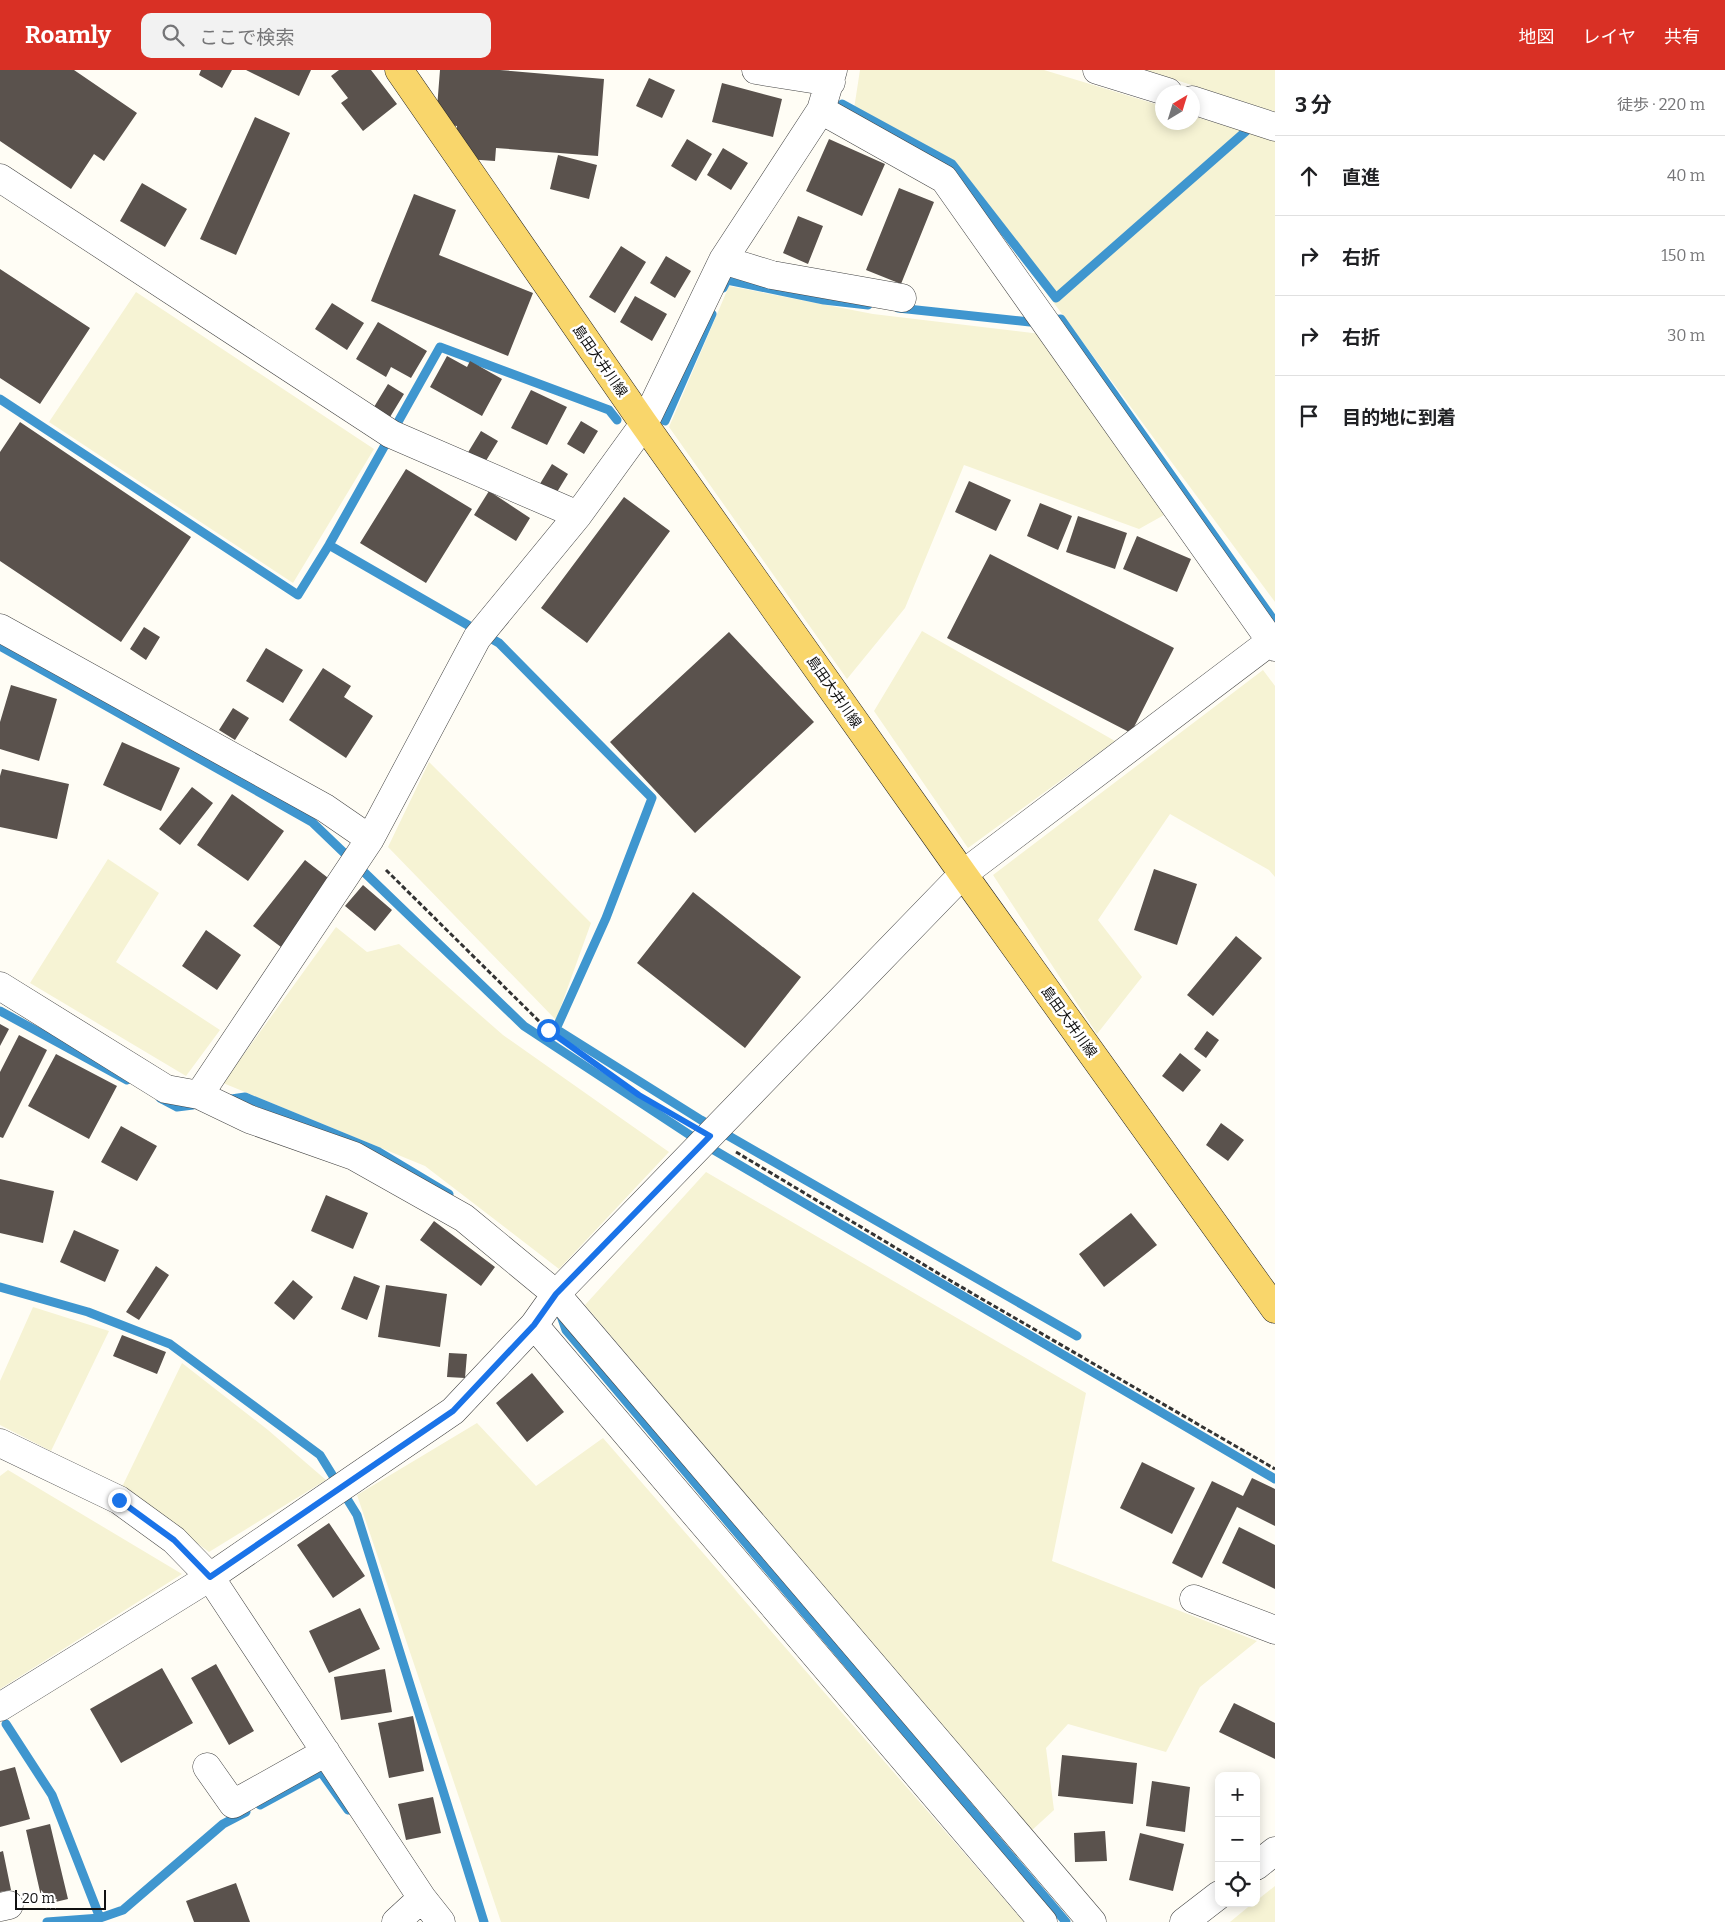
<!DOCTYPE html>
<html lang="ja">
<head>
<meta charset="utf-8">
<style>
	:root { --surface:#fff; --page:#f2f2f2; --text:#202124; --muted:#757577; --line:#e0e0e0; --accent:#d93025 }
	body { margin:0; font-family:Bitter,"Noto Sans JP",serif; background:var(--page); color:var(--text) }
	.controls { position:absolute; right:15px; bottom:15px; display:grid; overflow:hidden; border-radius:10px; box-shadow:0 2px 12px #0003 }
	.controls button { width:45px; height:45px; display:grid; place-items:center; padding:0; border:0; border-bottom:1px solid var(--line); background:var(--surface); color:var(--text); font:25px sans-serif }
	.compass { position:absolute; left:1155px; top:15px; width:45px; height:45px; border-radius:50%; background:var(--surface); box-shadow:0 2px 12px #0003; rotate:38deg }
	.scale { position:absolute; left:15px; bottom:12px; width:91px; box-sizing:border-box; padding-left:5px; border:2px solid #111; border-top:0; font-size:14px; line-height:18px; white-space:nowrap; color:#111; -webkit-text-stroke:4px #fff; paint-order:stroke }
	.stop { position:absolute; width:15px; height:15px; margin:-11px; border:4px solid #1a73e8; border-radius:50%; background:#fff }
	.stop.end { background:#1a73e8; border-color:#fff; box-shadow:0 1px 5px #0008 }
	.list { margin:0; padding:0; list-style:none }
	h2 { display:flex; justify-content:space-between; align-items:center; height:65px; margin:0; padding:0 20px; font-size:21px }
	h2 small { font-size:16px; font-weight:400; color:var(--muted) }
	.list li { display:grid; grid-template-columns:32px 1fr auto; gap:15px; align-items:center; box-sizing:border-box; height:80px; padding:0 20px; border-top:1px solid var(--line) }
	.list b { display:block; font-size:19px; white-space:nowrap }
	.list em { font-size:16px; font-style:normal; color:var(--muted) }
	.icon { flex:none; width:28px; height:28px; fill:none; stroke:currentColor; stroke-width:2; stroke-linecap:round; stroke-linejoin:round }
	.map { position:relative; flex:none; width:1275px; height:1852px; overflow:hidden }
	header { display:flex; align-items:center; gap:30px; box-sizing:border-box; height:70px; padding:0 25px; background:var(--accent); color:#fff }
	header strong { font-size:24px }
	nav { display:flex; gap:28px; margin-inline-start:auto; font-size:18px }
	.search { width:350px; height:45px; background:var(--page); display:flex; align-items:center; gap:12px; box-sizing:border-box; padding:0 18px; border-radius:10px; color:var(--muted); font-size:19px }
	main { display:flex }
	aside { flex:1; background:var(--surface) }
	.map>svg:first-child { display:block }
	.farmland { fill:#f6f3d4 }
	.lines { fill:none; stroke-linecap:round; stroke-linejoin:round }
	.stream { stroke:#3f96cf; stroke-width:9 }
	.building { fill:#5a524d }
	.minor-casing { stroke:#444; stroke-width:29 }
	.major-casing { stroke:#222; stroke-width:29 }
	.path { stroke:#333; stroke-width:3; stroke-dasharray:5 2.5; stroke-linecap:butt }
	.minor { stroke:#fff; stroke-width:28 }
	.major { stroke:#f9d66b; stroke-width:28 }
	.route { stroke:#1a73e8; stroke-width:6 }
	.labels { text-anchor:middle; dominant-baseline:central; stroke-width:5; stroke-linejoin:round; paint-order:stroke }
	.street-label { font-size:14px; fill:#111; stroke:#fff }
</style>
</head>
<body>
<header>
<strong>Roamly</strong>
<div class="search"><svg class="icon" aria-label="search" viewBox="0 0 24 24"><circle cx="10" cy="10" r="6"/><path d="M15 15l6 6"/></svg>ここで検索</div>
<nav><a>地図</a><a>レイヤ</a><a>共有</a></nav>
</header>
<main>
<div class="map">
<svg width="1275" height="1852" viewBox="0 0 1275 1852">
	<rect width="100%" height="100%" fill="#fffdf5"/>
	<!-- farmland -->
	<path class="farmland" d="M 860,0 L 1044,0 L 1162,36 L 1162,52 L 1192,52 L 1193,46 L 1275,71 L 1275,532 L 960,106 L 854,39 Z
		M 1145,0 L 1275,0 L 1275,42 Z
		M 729,216 L 873,244 L 1041,264 L 1164,445 L 1139,459 L 964,395 L 905,538 L 847,609 L 669,357 Z
		M 136,222 L 374,379 L 293,513 L 49,352 Z
		M 922,561 L 1115,671 L 968,778 L 874,641 Z
		M 1263,600 L 1275,616 L 1275,807 L 1269,800 L 1170,744 L 1098,850 L 1142,907 L 1097,964 L 993,805 Z
		M 429,692 L 591,853 L 556,950 L 388,777 Z
		M 108,789 L 159,823 L 116,892 L 220,960 L 186,1006 L 30,913 Z
		M 336,857 L 367,882 L 399,874 L 503,965 L 669,1082 L 559,1199 L 425,1096 L 223,1013 Z
		M 706,1102 L 1086,1323 L 1052,1491 L 1257,1571 L 1200,1617 L 1166,1682 L 1068,1654 L 1046,1678 L 1054,1740 L 1030,1762 L 585,1235 Z
		M 33,1237 L 109,1261 L 51,1381 L 0,1355 L 0,1311 Z
		M 182,1293 L 268,1360 L 326,1410 L 209,1482 L 122,1417 Z
		M 477,1353 L 536,1416 L 603,1368 L 1024,1852 L 501,1852 L 357,1425 Z
		M 8,1400 L 182,1504 L 0,1619 L 0,1406 Z
		M 1275,1816 L 1275,1852 L 1230,1852 L 1253,1833 L 1256,1833 L 1256,1831 Z"/>
	<g class="lines">
		<!-- stream -->
		<path class="stream" d="M 842,34 L 952,94 L 1056,228 L 1253,55
			M 723,218 L 727,210 L 824,230 L 868,235
			M 898,238 L 1030,252 L 1061,249 L 1275,552
			M 0,329 L 298,525 L 329,475 L 440,277 L 609,340 L 617,350
			M 665,351 L 712,244
			M 329,475 L 499,573 L 652,728 L 606,848 L 556,959 L 701,1050 L 1077,1266
			M 0,576 L 312,752 L 524,956 L 702,1073 L 1275,1409
			M 0,941 L 127,1010
			M 160,1028 L 177,1037 L 193,1035
			M 225,1030 L 245,1027 L 379,1082 L 449,1124
			M 0,1217 L 88,1242 L 170,1274 L 320,1385 L 357,1445 L 484,1852
			M 560,1243 L 566,1260 L 1066,1852
			M 6,1654 L 52,1725 L 100,1848 L 47,1852
			M 260,1735 L 321,1702 L 348,1740
			M 100,1848 L 123,1840 L 223,1754 L 246,1742"/>
	</g>
	<!-- building -->
	<path class="building" d="M 0,0 L 74,0 L 137,43 L 104,91 L 94,84 L 71,119 L 0,71 Z
		M 201,0 L 232,0 L 222,18 L 199,5 Z
		M 246,0 L 311,0 L 299,26 Z
		M 339,0 L 371,0 L 397,34 L 363,61 L 341,33 L 348,28 L 331,6 Z
		M 440,0 L 500,0 L 604,9 L 598,86 L 496,78 L 495,91 L 466,89 L 456,75 L 457,56 L 447,55 L 437,38 Z
		M 649,8 L 675,20 L 662,48 L 636,36 Z
		M 722,13 L 782,29 L 773,67 L 712,52 Z
		M 255,47 L 290,63 L 236,185 L 200,169 Z
		M 687,69 L 712,84 L 696,111 L 671,96 Z
		M 829,69 L 885,94 L 862,146 L 806,121 Z
		M 723,78 L 748,93 L 731,120 L 707,105 Z
		M 558,85 L 597,95 L 589,129 L 550,119 Z
		M 142,113 L 187,139 L 165,177 L 120,151 Z
		M 899,118 L 934,132 L 901,214 L 866,200 Z
		M 414,124 L 456,140 L 439,185 L 533,223 L 508,286 L 371,231 Z
		M 798,146 L 823,156 L 808,194 L 783,183 Z
		M 621,176 L 646,192 L 615,243 L 589,227 Z
		M 666,186 L 691,201 L 675,228 L 650,213 Z
		M 0,199 L 90,258 L 40,334 L 0,308 Z
		M 635,226 L 667,244 L 652,271 L 620,252 Z
		M 332,233 L 364,253 L 347,280 L 315,259 Z
		M 378,252 L 427,281 L 411,308 L 391,297 L 386,307 L 356,289 Z
		M 447,286 L 467,297 L 470,291 L 502,309 L 482,346 L 430,317 Z
		M 388,314 L 404,324 L 390,347 L 374,337 Z
		M 531,320 L 567,337 L 547,375 L 511,358 Z
		M 581,351 L 598,361 L 584,384 L 567,374 Z
		M 20,352 L 191,467 L 121,572 L 0,491 L 0,382 Z
		M 481,361 L 498,371 L 484,394 L 467,384 Z
		M 552,394 L 568,404 L 554,427 L 538,417 Z
		M 406,399 L 472,439 L 426,513 L 360,473 Z
		M 969,411 L 1011,430 L 996,461 L 955,442 Z
		M 489,421 L 530,448 L 516,471 L 474,445 Z
		M 624,427 L 670,461 L 587,573 L 541,538 Z
		M 1040,433 L 1072,446 L 1058,480 L 1027,466 Z
		M 1078,446 L 1127,463 L 1115,499 L 1066,482 Z
		M 1137,466 L 1191,489 L 1177,522 L 1123,499 Z
		M 990,484 L 1174,578 L 1131,663 L 947,568 Z
		M 144,557 L 160,567 L 146,590 L 130,579 Z
		M 729,562 L 814,652 L 695,763 L 610,672 Z
		M 266,578 L 303,600 L 283,633 L 246,611 Z
		M 323,598 L 351,616 L 344,627 L 373,646 L 346,688 L 289,650 Z
		M 11,615 L 57,629 L 39,691 L 0,679 L 0,652 Z
		M 233,638 L 249,648 L 235,670 L 219,660 Z
		M 122,672 L 180,698 L 161,741 L 103,715 Z
		M 2,699 L 69,714 L 57,769 L 0,757 L 0,706 Z
		M 192,717 L 213,733 L 180,775 L 159,759 Z
		M 232,724 L 284,761 L 248,811 L 197,775 Z
		M 305,790 L 332,811 L 281,877 L 253,856 Z
		M 1154,799 L 1197,814 L 1177,875 L 1134,860 Z
		M 363,815 L 392,840 L 375,861 L 345,836 Z
		M 693,822 L 801,907 L 745,978 L 637,893 Z
		M 206,860 L 241,885 L 217,920 L 182,896 Z
		M 1236,866 L 1262,888 L 1213,946 L 1187,925 Z
		M 0,954 L 9,959 L 0,976 Z
		M 1207,961 L 1219,970 L 1206,988 L 1194,979 Z
		M 19,965 L 47,980 L 3,1068 L 0,1067 L 0,1002 Z
		M 1180,983 L 1201,1000 L 1183,1022 L 1162,1006 Z
		M 56,984 L 117,1016 L 89,1069 L 28,1036 Z
		M 1221,1053 L 1244,1070 L 1228,1091 L 1206,1075 Z
		M 121,1056 L 157,1076 L 137,1111 L 101,1092 Z
		M 0,1109 L 54,1121 L 43,1173 L 0,1163 Z
		M 326,1125 L 368,1143 L 353,1179 L 311,1161 Z
		M 1131,1143 L 1157,1175 L 1104,1217 L 1079,1184 Z
		M 434,1151 L 495,1197 L 481,1216 L 420,1170 Z
		M 74,1160 L 119,1180 L 105,1212 L 60,1192 Z
		M 156,1196 L 169,1205 L 139,1250 L 126,1242 Z
		M 354,1206 L 380,1216 L 367,1250 L 341,1239 Z
		M 293,1210 L 313,1227 L 294,1250 L 274,1233 Z
		M 386,1215 L 447,1224 L 440,1277 L 378,1267 Z
		M 122,1265 L 166,1282 L 157,1304 L 113,1286 Z
		M 449,1283 L 467,1284 L 465,1308 L 447,1307 Z
		M 532,1303 L 564,1342 L 527,1372 L 496,1333 Z
		M 1142,1392 L 1195,1418 L 1172,1464 L 1120,1438 Z
		M 1252,1408 L 1275,1419 L 1275,1456 L 1237,1437 L 1202,1508 L 1172,1493 L 1212,1411 L 1243,1426 Z
		M 329,1453 L 365,1506 L 333,1528 L 297,1475 Z
		M 1239,1457 L 1275,1475 L 1275,1519 L 1222,1493 Z
		M 360,1538 L 380,1579 L 329,1603 L 309,1561 Z
		M 216,1594 L 254,1661 L 229,1675 L 191,1608 Z
		M 162,1598 L 193,1653 L 121,1693 L 90,1639 Z
		M 385,1599 L 392,1642 L 341,1650 L 334,1607 Z
		M 1234,1633 L 1275,1653 L 1275,1689 L 1219,1662 Z
		M 413,1646 L 424,1701 L 389,1708 L 378,1653 Z
		M 1062,1685 L 1137,1693 L 1133,1734 L 1058,1726 Z
		M 15,1697 L 30,1749 L 0,1757 L 0,1701 Z
		M 1152,1711 L 1190,1717 L 1185,1762 L 1146,1756 Z
		M 433,1727 L 441,1763 L 406,1770 L 398,1734 Z
		M 50,1754 L 68,1829 L 43,1835 L 26,1760 Z
		M 1105,1761 L 1107,1791 L 1075,1792 L 1074,1763 Z
		M 1140,1763 L 1184,1774 L 1173,1821 L 1129,1810 Z
		M 3,1781 L 11,1820 L 0,1822 L 0,1782 Z
		M 236,1813 L 250,1852 L 194,1852 L 186,1831 Z"/>
	<g class="lines">
		<defs>
			<path id="minor" d="M 756,0 L 831,12
				M 1097,0 L 1168,22
				M 1192,30 L 1275,57
				M 821,40 L 944,109 L 1275,577
				M 0,108 L 391,364 L 578,445
				M 723,190 L 772,205 L 902,228
				M 0,558 L 325,738 L 370,769
				M 0,916 L 166,1019 L 199,1025 L 249,1049 L 354,1086 L 464,1148 L 556,1224 L 1092,1852
				M 199,1025 L 370,769 L 477,568 L 578,445 L 644,354 L 723,190 L 821,40 L 833,0
				M 534,1255 L 1043,1852
				M 0,1373 L 119,1430 L 174,1470 L 210,1507 L 422,1828 L 441,1852
				M 1194,1529 L 1275,1560
				M 0,1637 L 210,1507 L 453,1341 L 534,1255 L 556,1224 L 963,804 L 1275,568
				M 207,1697 L 233,1734 L 326,1682
				M 1256,1796 L 1275,1781
				M 0,1837 L 9,1835
				M 396,1852 L 422,1828
				M 1184,1852 L 1219,1825"/>
			<path id="major" d="M 399,0 L 644,354 L 963,804 L 1275,1239"/>
		</defs>
		<!-- minor casing -->
		<use href="#minor" class="minor-casing"/>
		<!-- major casing -->
		<use href="#major" class="major-casing"/>
		<!-- path -->
		<path class="path" d="M 386,800 L 548,960 L 639,1025 L 683,1051
			M 736,1082 L 951,1211 L 1275,1399"/>
		<!-- minor -->
		<use href="#minor" class="minor"/>
		<!-- major -->
		<use href="#major" class="major"/>
	</g>
	<g class="lines">
		<!-- route -->
		<path class="route" d="M 119,1430 L 174,1470 L 210,1507 L 453,1341 L 534,1255 L 556,1224 L 710,1066 L 639,1025 L 548,960"/>
	</g>
	<g class="labels">
		<!-- street labels -->
		<g class="street-label">
			<text transform="translate(600 291) rotate(55)">島田大井川線</text>
			<text transform="translate(834 622) rotate(55)">島田大井川線</text>
			<text transform="translate(1069 952) rotate(54)">島田大井川線</text>
		</g>
	</g>
</svg>
<div class="controls">
<button>+</button>
<button>−</button>
<button><svg class="icon" aria-label="locate" viewBox="0 0 24 24"><circle cx="12" cy="12" r="6"/><path d="M12 2v4M12 18v4M2 12h4M18 12h4"/></svg></button>
</div>
<svg class="compass" viewBox="-18 -18 36 36"><path d="M0-13l5 13h-10z" fill="#e53935"/><path d="M0 13l5-13h-10z" fill="#757577"/></svg>
<div class="scale">20 m</div>
<div class="stop" style="left:548px;top:960px"></div>
<div class="stop end" style="left:119px;top:1430px"></div>
</div>
<aside>
<h2>3 分<small>徒歩 · 220 m</small></h2>
<ul class="list">
<li><svg class="icon" aria-label="ahead" viewBox="0 0 24 24"><path d="M12 20V5M6 11l6-6 6 6"/></svg><div><b>直進</b></div><em>40 m</em></li>
<li><svg class="icon" aria-label="right" viewBox="0 0 24 24"><path d="M7 20v-9h11M14 6l5 5-5 5"/></svg><div><b>右折</b></div><em>150 m</em></li>
<li><svg class="icon" aria-label="right" viewBox="0 0 24 24"><path d="M7 20v-9h11M14 6l5 5-5 5"/></svg><div><b>右折</b></div><em>30 m</em></li>
<li><svg class="icon" aria-label="arrive" viewBox="0 0 24 24"><path d="M6 21V4h12l-3 4 3 4H6"/></svg><div><b>目的地に到着</b></div></li>
</ul>
</aside>
</main>
</body>
</html>
